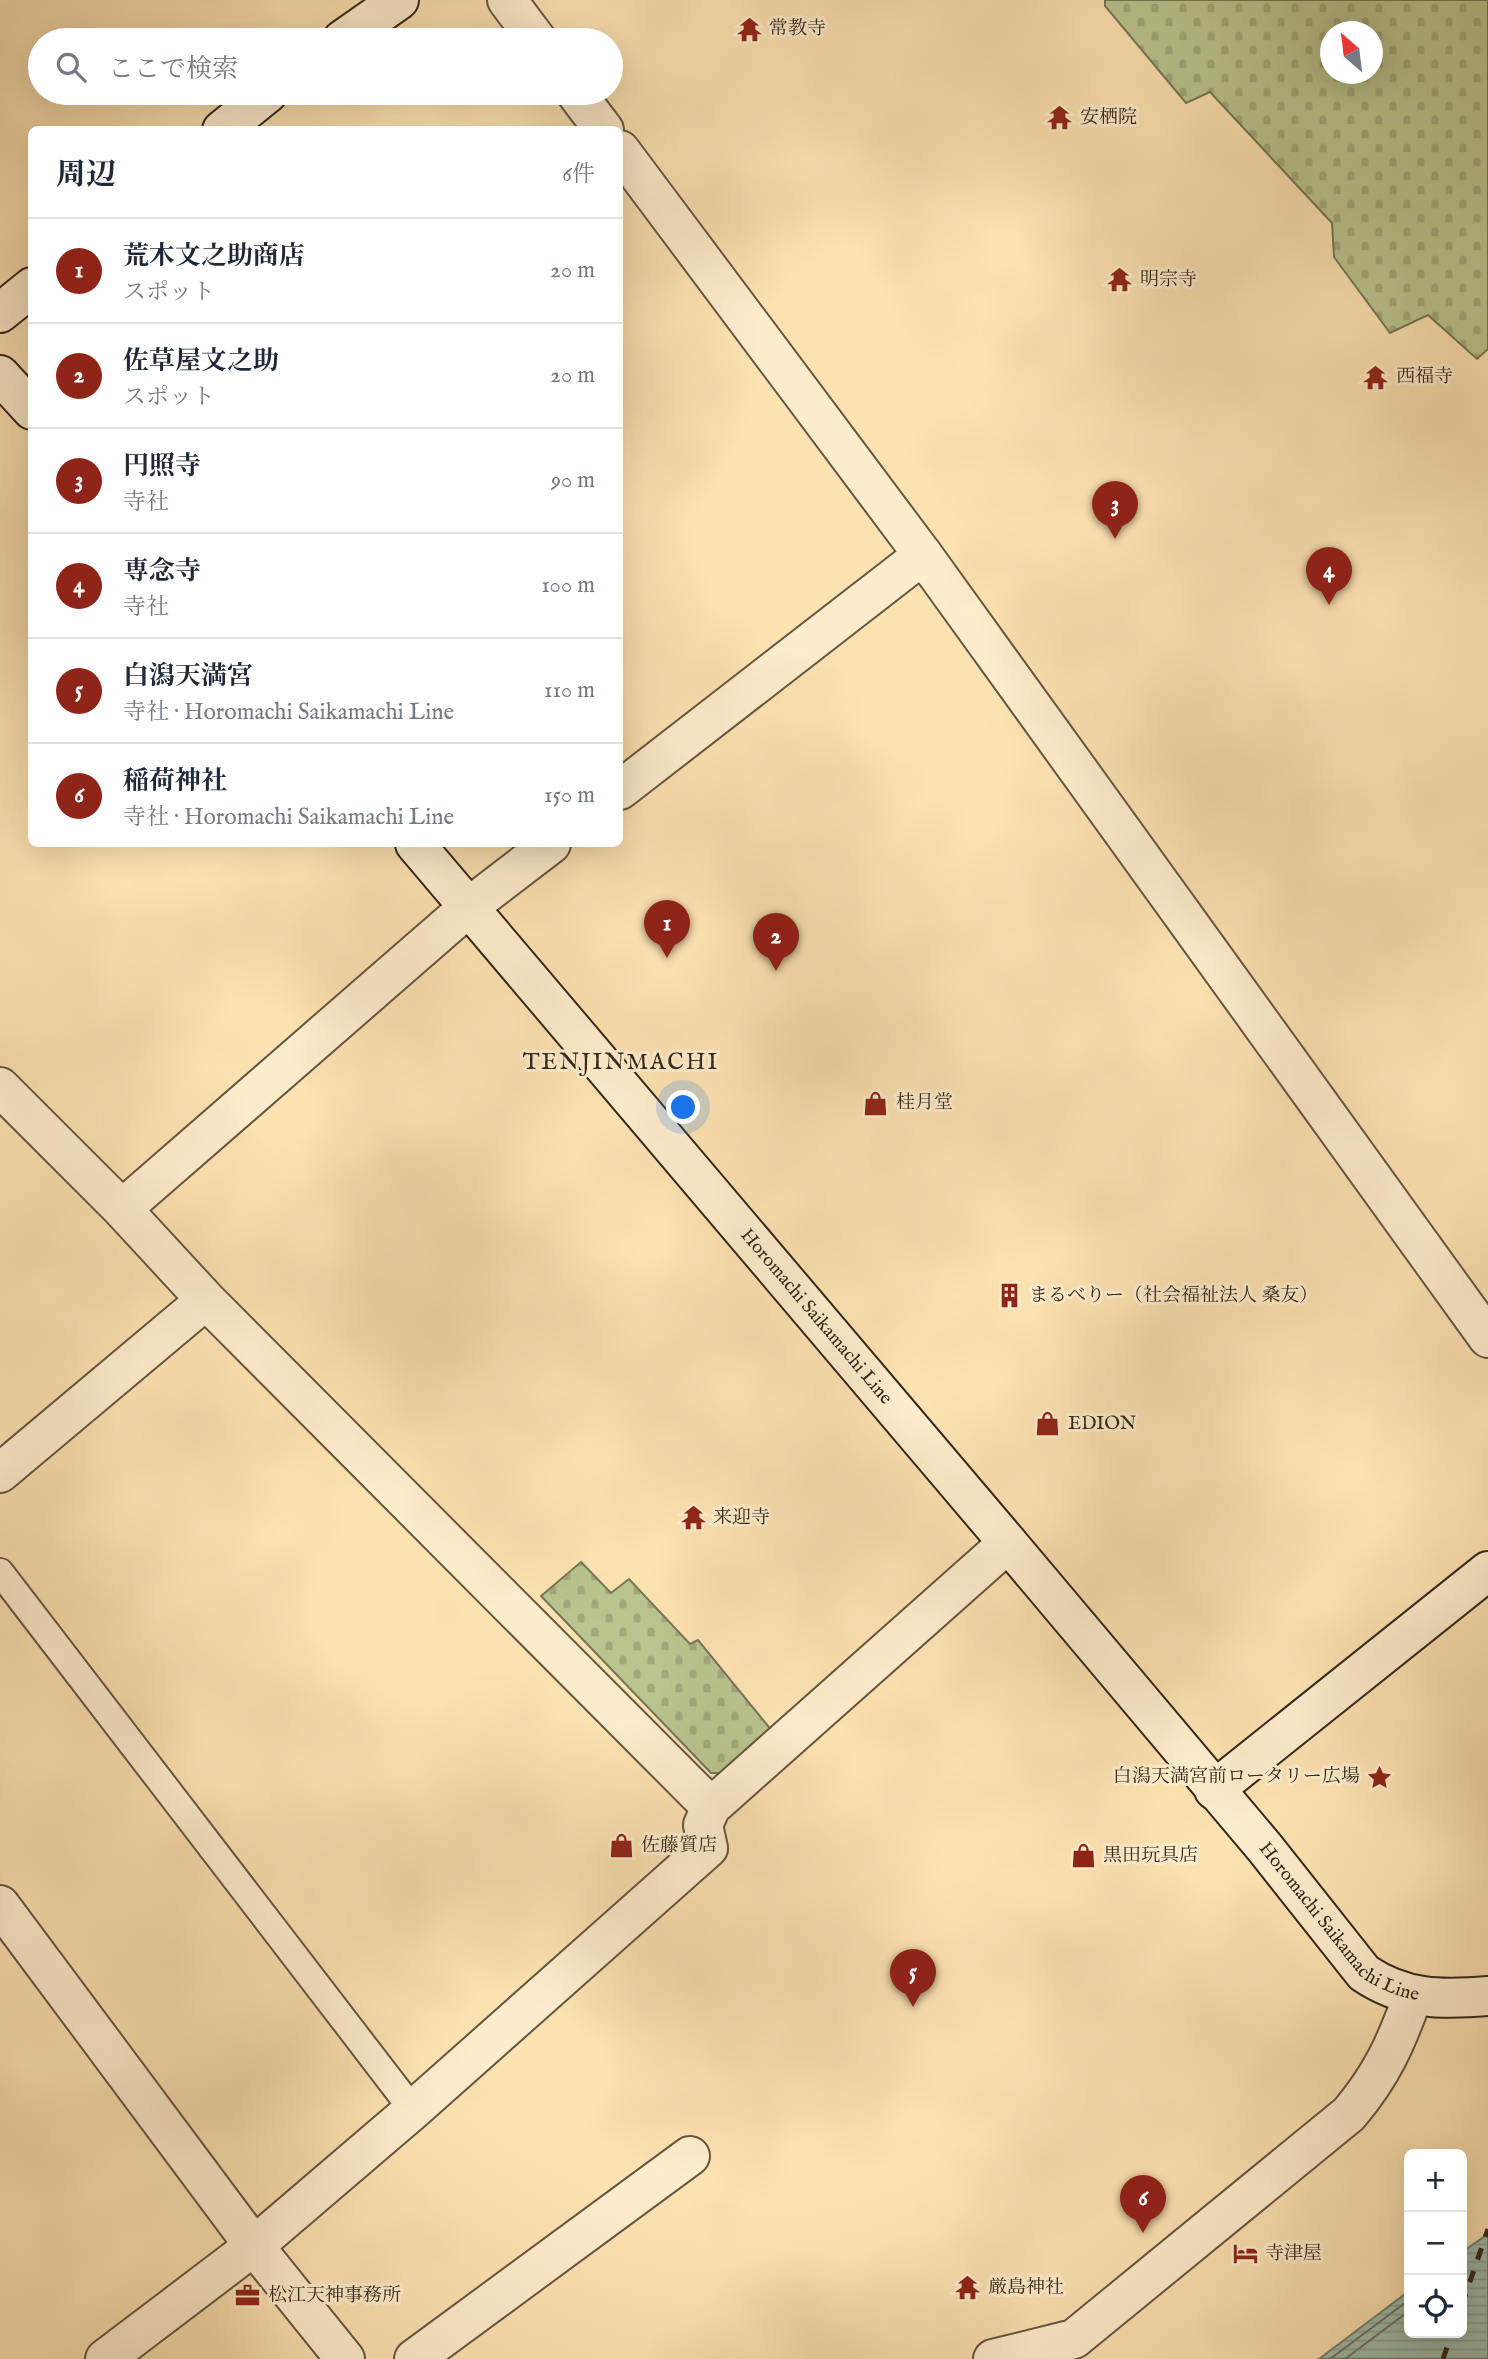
<!DOCTYPE html>
<html lang="ja">
<head>
<meta charset="utf-8">
<style>
	:root { --surface:#fff; --page:#f6f6f7; --text:#1f2937; --muted:#747a83; --line:#e0e1e3; --accent:#8f2418 }
	body { margin:0; font-family:"IM FELL English","Noto Serif JP",serif; background:var(--page); color:var(--text) }
	.controls { position:absolute; right:21px; bottom:21px; display:grid; overflow:hidden; border-radius:10px; box-shadow:0 7px 28px #0002 }
	.controls button { width:63px; height:63px; display:grid; place-items:center; padding:0; border:0; border-bottom:2px solid var(--line); background:var(--surface); color:var(--text); font:35px sans-serif }
	.compass { position:absolute; left:1320px; top:21px; width:63px; height:63px; border-radius:50%; background:var(--surface); box-shadow:0 7px 28px #0002; rotate:332deg }
	.you { position:absolute; left:684px; top:1108px; width:24px; height:24px; margin:-18px; border:5px solid #fff; border-radius:50%; background:#1a73e8; box-shadow:0 0 0 10px #1a73e833 }
	.badge { display:grid; place-items:center; width:46px; height:46px; border-radius:50%; background:var(--accent); color:#fff; font-size:23px; font-weight:700 }
	.pin { position:absolute; translate:-50% -58px; filter:drop-shadow(0 2px 4px #0008) }
	.pin::after { content:''; position:absolute; top:37px; width:24px; height:21px; background:inherit; clip-path:polygon(0 0,100% 0,50% 100%) }
	.list { margin:0; padding:0; list-style:none }
	h2 { display:flex; justify-content:space-between; align-items:center; height:91px; margin:0; padding:0 28px; font-size:30px }
	h2 small { font-size:23px; font-weight:400; color:var(--muted) }
	.list li { display:grid; grid-template-columns:46px 1fr auto; gap:21px; align-items:center; box-sizing:border-box; height:105px; padding:0 28px; border-top:2px solid var(--line) }
	.list b { display:block; font-size:26px; white-space:nowrap }
	.list p { margin:0; font-size:23px; white-space:nowrap; color:var(--muted) }
	.list em { font-size:23px; font-style:normal; color:var(--muted) }
	.icon { flex:none; width:38px; height:38px; fill:none; stroke:currentColor; stroke-width:2; stroke-linecap:round; stroke-linejoin:round }
	.map { position:relative; flex:none; width:1488px; height:2359px; overflow:hidden }
	.search { position:absolute; background:var(--surface); box-shadow:0 7px 28px #0002; left:28px; top:28px; width:595px; height:77px; display:flex; align-items:center; gap:18px; box-sizing:border-box; padding:0 24px; border-radius:38px; color:var(--muted); font-size:26px }
	.panel { position:absolute; background:var(--surface); box-shadow:0 7px 28px #0002; left:28px; top:126px; width:595px; height:721px; border-radius:10px }
	.map>svg:first-child { display:block }
	.cemetery { fill:url(#cemetery-stones); stroke:#767656; stroke-width:2; fill-rule:evenodd }
	.water { fill:url(#water-rules); stroke:#748173; stroke-width:2 }
	.lines { fill:none; stroke-linecap:round; stroke-linejoin:round }
	.shore { stroke:#697264; stroke-width:2 }
	.service-casing { stroke:#655641; stroke-width:30 }
	.minor-casing { stroke:#655641; stroke-width:42 }
	.tertiary-casing { stroke:#655641; stroke-width:42 }
	.secondary-casing { stroke:#33281c; stroke-width:42 }
	.service { stroke:#fdeccc; stroke-width:26 }
	.minor { stroke:#fdeccc; stroke-width:38 }
	.tertiary { stroke:#fdeccc; stroke-width:38 }
	.secondary { stroke:#fdeccc; stroke-width:38 }
	.rail { stroke:#33281c; stroke-width:5; stroke-dasharray:12 12; stroke-linecap:butt }
	.labels { text-anchor:middle; dominant-baseline:central; stroke-width:6; stroke-linejoin:round; paint-order:stroke }
	.poi-label { font-size:19px; fill:#33281c; stroke:#fdeccc; text-anchor:start }
	.street-label { font-size:19px; fill:#33281c; stroke:#fdeccc }
	.quarter-label { font-size:23px; letter-spacing:2px; fill:#33281c; stroke:#fdeccc }
</style>
</head>
<body>
<div class="map">
<svg width="1488" height="2359" viewBox="0 0 1488 2359">
	<defs>
		<pattern id="cemetery-stones" width="16" height="16" patternUnits="userSpaceOnUse" patternTransform="scale(1.75)"><rect width="16" height="16" fill="#b9c48f"/><path d="M2 7V4a2 2 0 0 1 4 0v3zM10 15v-3a2 2 0 0 1 4 0v3z" fill="#a0a87b"/></pattern>
		<pattern id="water-rules" width="6" height="5" patternUnits="userSpaceOnUse" patternTransform="scale(1.75)"><rect width="6" height="5" fill="#9fbdad"/><path d="M0 2.5h6" fill="none" stroke="#89a294"/></pattern>
	</defs>
	<rect width="100%" height="100%" fill="#fce1b1"/>
	<filter id="stains"><feTurbulence type="fractalNoise" baseFrequency=".00286" numOctaves="4"/><feColorMatrix values="0 0 0 0 .2 0 0 0 0 .09 0 0 0 0 .02 0 0 0 .5 -.17"/></filter>
	<radialGradient id="worn" r=".72"><stop offset=".6" stop-color="#630" stop-opacity="0"/><stop offset="1" stop-color="#630" stop-opacity=".3"/></radialGradient>
	<!-- cemetery -->
	<path class="cemetery" d="M 1105,0 L 1488,0 L 1488,349 L 1477,359 L 1428,315 L 1390,333 L 1334,257 L 1332,223 L 1210,92 L 1186,103 L 1105,6 ZM 1330,32 L 1372,32 L 1372,74 L 1330,74 Z
		M 581,1562 L 611,1593 L 629,1579 L 690,1644 L 698,1640 L 772,1731 L 724,1773 L 711,1773 L 541,1596 Z"/>
	<!-- water -->
	<path class="water" d="M 1488,2234 L 1488,2359 L 1319,2359 L 1409,2291 L 1409,2333 L 1462,2333 L 1462,2252 Z"/>
	<g class="lines">
		<!-- shore -->
		<path class="shore" d="M 1330,2359 L 1409,2300
			M 1345,2359 L 1409,2311"/>
		<defs>
			<path id="service" d="M 0,1572 L 413,2110"/>
			<path id="minor" d="M 620,790 L 923,555
				M 0,1087 L 122,1209 L 206,1300 L 711,1807
				M 122,1209 L 470,906 L 551,844
				M 0,1473 L 206,1300
				M 0,1905 L 254,2246 L 345,2359
				M 105,2359 L 254,2246 L 413,2110 L 708,1848 L 703,1825 L 711,1807 L 1008,1543
				M 414,2359 L 690,2156
				M 993,2359 L 1074,2339 L 1349,2114 C 1382,2075 1396,2043 1413,1996"/>
			<path id="tertiary" d="M 507,0 L 537,40
				M 576,93 L 604,130
				M 620,150 L 923,555 L 1488,1338"/>
			<g id="secondary">
				<path d="M 342,40 L 399,0"/>
				<path d="M 222,130 L 268,93"/>
				<path d="M 0,313 L 32,287"/>
				<path d="M 0,375 L 32,410"/>
				<path id="s1" d="M 415,844 L 1008,1543 L 1265,1848 L 1364,1973 C 1404,2000 1441,2000 1488,1996"/>
				<path d="M 1214,1790 L 1488,1571"/>
			</g>
		</defs>
		<!-- service casing -->
		<use href="#service" class="service-casing"/>
		<!-- minor casing -->
		<use href="#minor" class="minor-casing"/>
		<!-- tertiary casing -->
		<use href="#tertiary" class="tertiary-casing"/>
		<!-- secondary casing -->
		<use href="#secondary" class="secondary-casing"/>
		<!-- service -->
		<use href="#service" class="service"/>
		<!-- minor -->
		<use href="#minor" class="minor"/>
		<!-- tertiary -->
		<use href="#tertiary" class="tertiary"/>
		<!-- secondary -->
		<use href="#secondary" class="secondary"/>
		<!-- rail -->
		<path class="rail" d="M 1462,2305 L 1488,2229
			M 1443,2359 L 1452,2333"/>
	</g>
	<!-- icons -->
	<defs>
		<symbol id="temple-bare" viewBox="-9 -9 18 18"><path d="M0-6L5-2H3V0L6.5 2.5H4V6H1.5V3h-3V6H-4V2.5H-6.5L-3 0V-2H-5Z" fill="#8f2418" stroke="#fdeccc" stroke-width="2.5" paint-order="stroke"/></symbol>
		<symbol id="shop-bare" viewBox="-9 -9 18 18"><path d="M-5-2.5h2.3a2.7 3.5 0 0 1 5.4 0H5L5.5 6h-11ZM-1.5-2.5h3a1.5 2.3 0 0 0-3 0Z" fill="#8f2418" stroke="#fdeccc" stroke-width="2.5" paint-order="stroke"/></symbol>
		<symbol id="building-bare" viewBox="-9 -9 18 18"><path d="M-4-6H4V6H1V3H-1V6H-4ZM-2.5-4.3h1.7v1.8h-1.7ZM.8-4.3h1.7v1.8H.8ZM-2.5-1h1.7V.8h-1.7ZM.8-1h1.7V.8H.8Z" fill="#8f2418" stroke="#fdeccc" stroke-width="2.5" paint-order="stroke"/></symbol>
		<symbol id="sight-bare" viewBox="-9 -9 18 18"><path d="M0-6L1.8-2.2L6-1.7L2.9 1.2L3.7 5.4L0 3.3L-3.7 5.4L-2.9 1.2L-6-1.7L-1.8-2.2Z" fill="#8f2418" stroke="#fdeccc" stroke-width="2.5" paint-order="stroke"/></symbol>
		<symbol id="hotel-bare" viewBox="-9 -9 18 18"><path d="M-6-4.5h1.5V1H6V5H4.5V3h-9V5H-6ZM-4 0a1.8 1.8 0 1 1 3.6 0ZM.5 0V-2.5h3Q6-2.5 6 0Z" fill="#8f2418" stroke="#fdeccc" stroke-width="2.5" paint-order="stroke"/></symbol>
		<symbol id="office-bare" viewBox="-9 -9 18 18"><path d="M-6-3h4V-5.5h4V-3h4V5H-6ZM-1-4.5V-3h2v-1.5ZM-6 0V1H6V0Z" fill="#8f2418" stroke="#fdeccc" stroke-width="2.5" paint-order="stroke"/></symbol>
	</defs>
	<g fill-rule="evenodd">
		<use href="#temple-bare" x="732" y="12" width="35" height="35"/>
		<use href="#temple-bare" x="1042" y="100" width="35" height="35"/>
		<use href="#temple-bare" x="1102" y="262" width="35" height="35"/>
		<use href="#temple-bare" x="1358" y="360" width="35" height="35"/>
		<use href="#shop-bare" x="858" y="1086" width="35" height="35"/>
		<use href="#building-bare" x="992" y="1278" width="35" height="35"/>
		<use href="#shop-bare" x="1030" y="1406" width="35" height="35"/>
		<use href="#temple-bare" x="676" y="1500" width="35" height="35"/>
		<use href="#sight-bare" x="1362" y="1760" width="35" height="35"/>
		<use href="#shop-bare" x="604" y="1828" width="35" height="35"/>
		<use href="#shop-bare" x="1066" y="1838" width="35" height="35"/>
		<use href="#hotel-bare" x="1228" y="2236" width="35" height="35"/>
		<use href="#temple-bare" x="950" y="2270" width="35" height="35"/>
		<use href="#office-bare" x="230" y="2278" width="35" height="35"/>
	</g>
	<g class="labels">
		<!-- poi labels -->
		<g class="poi-label">
			<text x="769" y="29">常教寺</text>
			<text x="1080" y="118">安栖院</text>
			<text x="1140" y="280">明宗寺</text>
			<text x="1396" y="377">西福寺</text>
			<text x="896" y="1103">桂月堂</text>
			<text x="1029" y="1296">まるべりー（社会福祉法人 桑友）</text>
			<text x="1068" y="1424">EDION</text>
			<text x="713" y="1518">来迎寺</text>
			<text x="1360" y="1777" text-anchor="end">白潟天満宮前ロータリー広場</text>
			<text x="641" y="1846">佐藤質店</text>
			<text x="1103" y="1856">黒田玩具店</text>
			<text x="1265" y="2254">寺津屋</text>
			<text x="988" y="2288">厳島神社</text>
			<text x="268" y="2296">松江天神事務所</text>
		</g>
		<!-- street labels -->
		<g class="street-label">
			<text stroke="none"><textPath href="#s1" startOffset="620">Horomachi Saikamachi Line</textPath></text>
			<text stroke="none"><textPath href="#s1" startOffset="1423">Horomachi Saikamachi Line</textPath></text>
		</g>
		<!-- quarter labels -->
		<g class="quarter-label">
			<text x="621" y="1062">TENJINMACHI</text>
		</g>
	</g>
	<rect width="100%" height="100%" filter="url(#stains)"/>
	<rect width="100%" height="100%" fill="url(#worn)"/>
</svg>
<div class="controls">
<button>+</button>
<button>−</button>
<button><svg class="icon" aria-label="locate" viewBox="0 0 24 24"><circle cx="12" cy="12" r="6"/><path d="M12 2v4M12 18v4M2 12h4M18 12h4"/></svg></button>
</div>
<svg class="compass" viewBox="-18 -18 36 36"><path d="M0-13l5 13h-10z" fill="#e53935"/><path d="M0 13l5-13h-10z" fill="#747a83"/></svg>
<div class="you"></div>
<div class="pin badge" style="left:667px;top:958px">1</div>
<div class="pin badge" style="left:776px;top:971px">2</div>
<div class="pin badge" style="left:1115px;top:539px">3</div>
<div class="pin badge" style="left:1329px;top:605px">4</div>
<div class="pin badge" style="left:913px;top:2007px">5</div>
<div class="pin badge" style="left:1143px;top:2233px">6</div>
<div class="search"><svg class="icon" aria-label="search" viewBox="0 0 24 24"><circle cx="10" cy="10" r="6"/><path d="M15 15l6 6"/></svg>ここで検索</div>
<section class="panel">
<h2>周辺<small>6件</small></h2>
<ul class="list">
<li><span class="badge">1</span><div><b>荒木文之助商店</b><p>スポット</p></div><em>20 m</em></li>
<li><span class="badge">2</span><div><b>佐草屋文之助</b><p>スポット</p></div><em>20 m</em></li>
<li><span class="badge">3</span><div><b>円照寺</b><p>寺社</p></div><em>90 m</em></li>
<li><span class="badge">4</span><div><b>専念寺</b><p>寺社</p></div><em>100 m</em></li>
<li><span class="badge">5</span><div><b>白潟天満宮</b><p>寺社 · Horomachi Saikamachi Line</p></div><em>110 m</em></li>
<li><span class="badge">6</span><div><b>稲荷神社</b><p>寺社 · Horomachi Saikamachi Line</p></div><em>150 m</em></li>
</ul>
</section>
</div>
</body>
</html>
